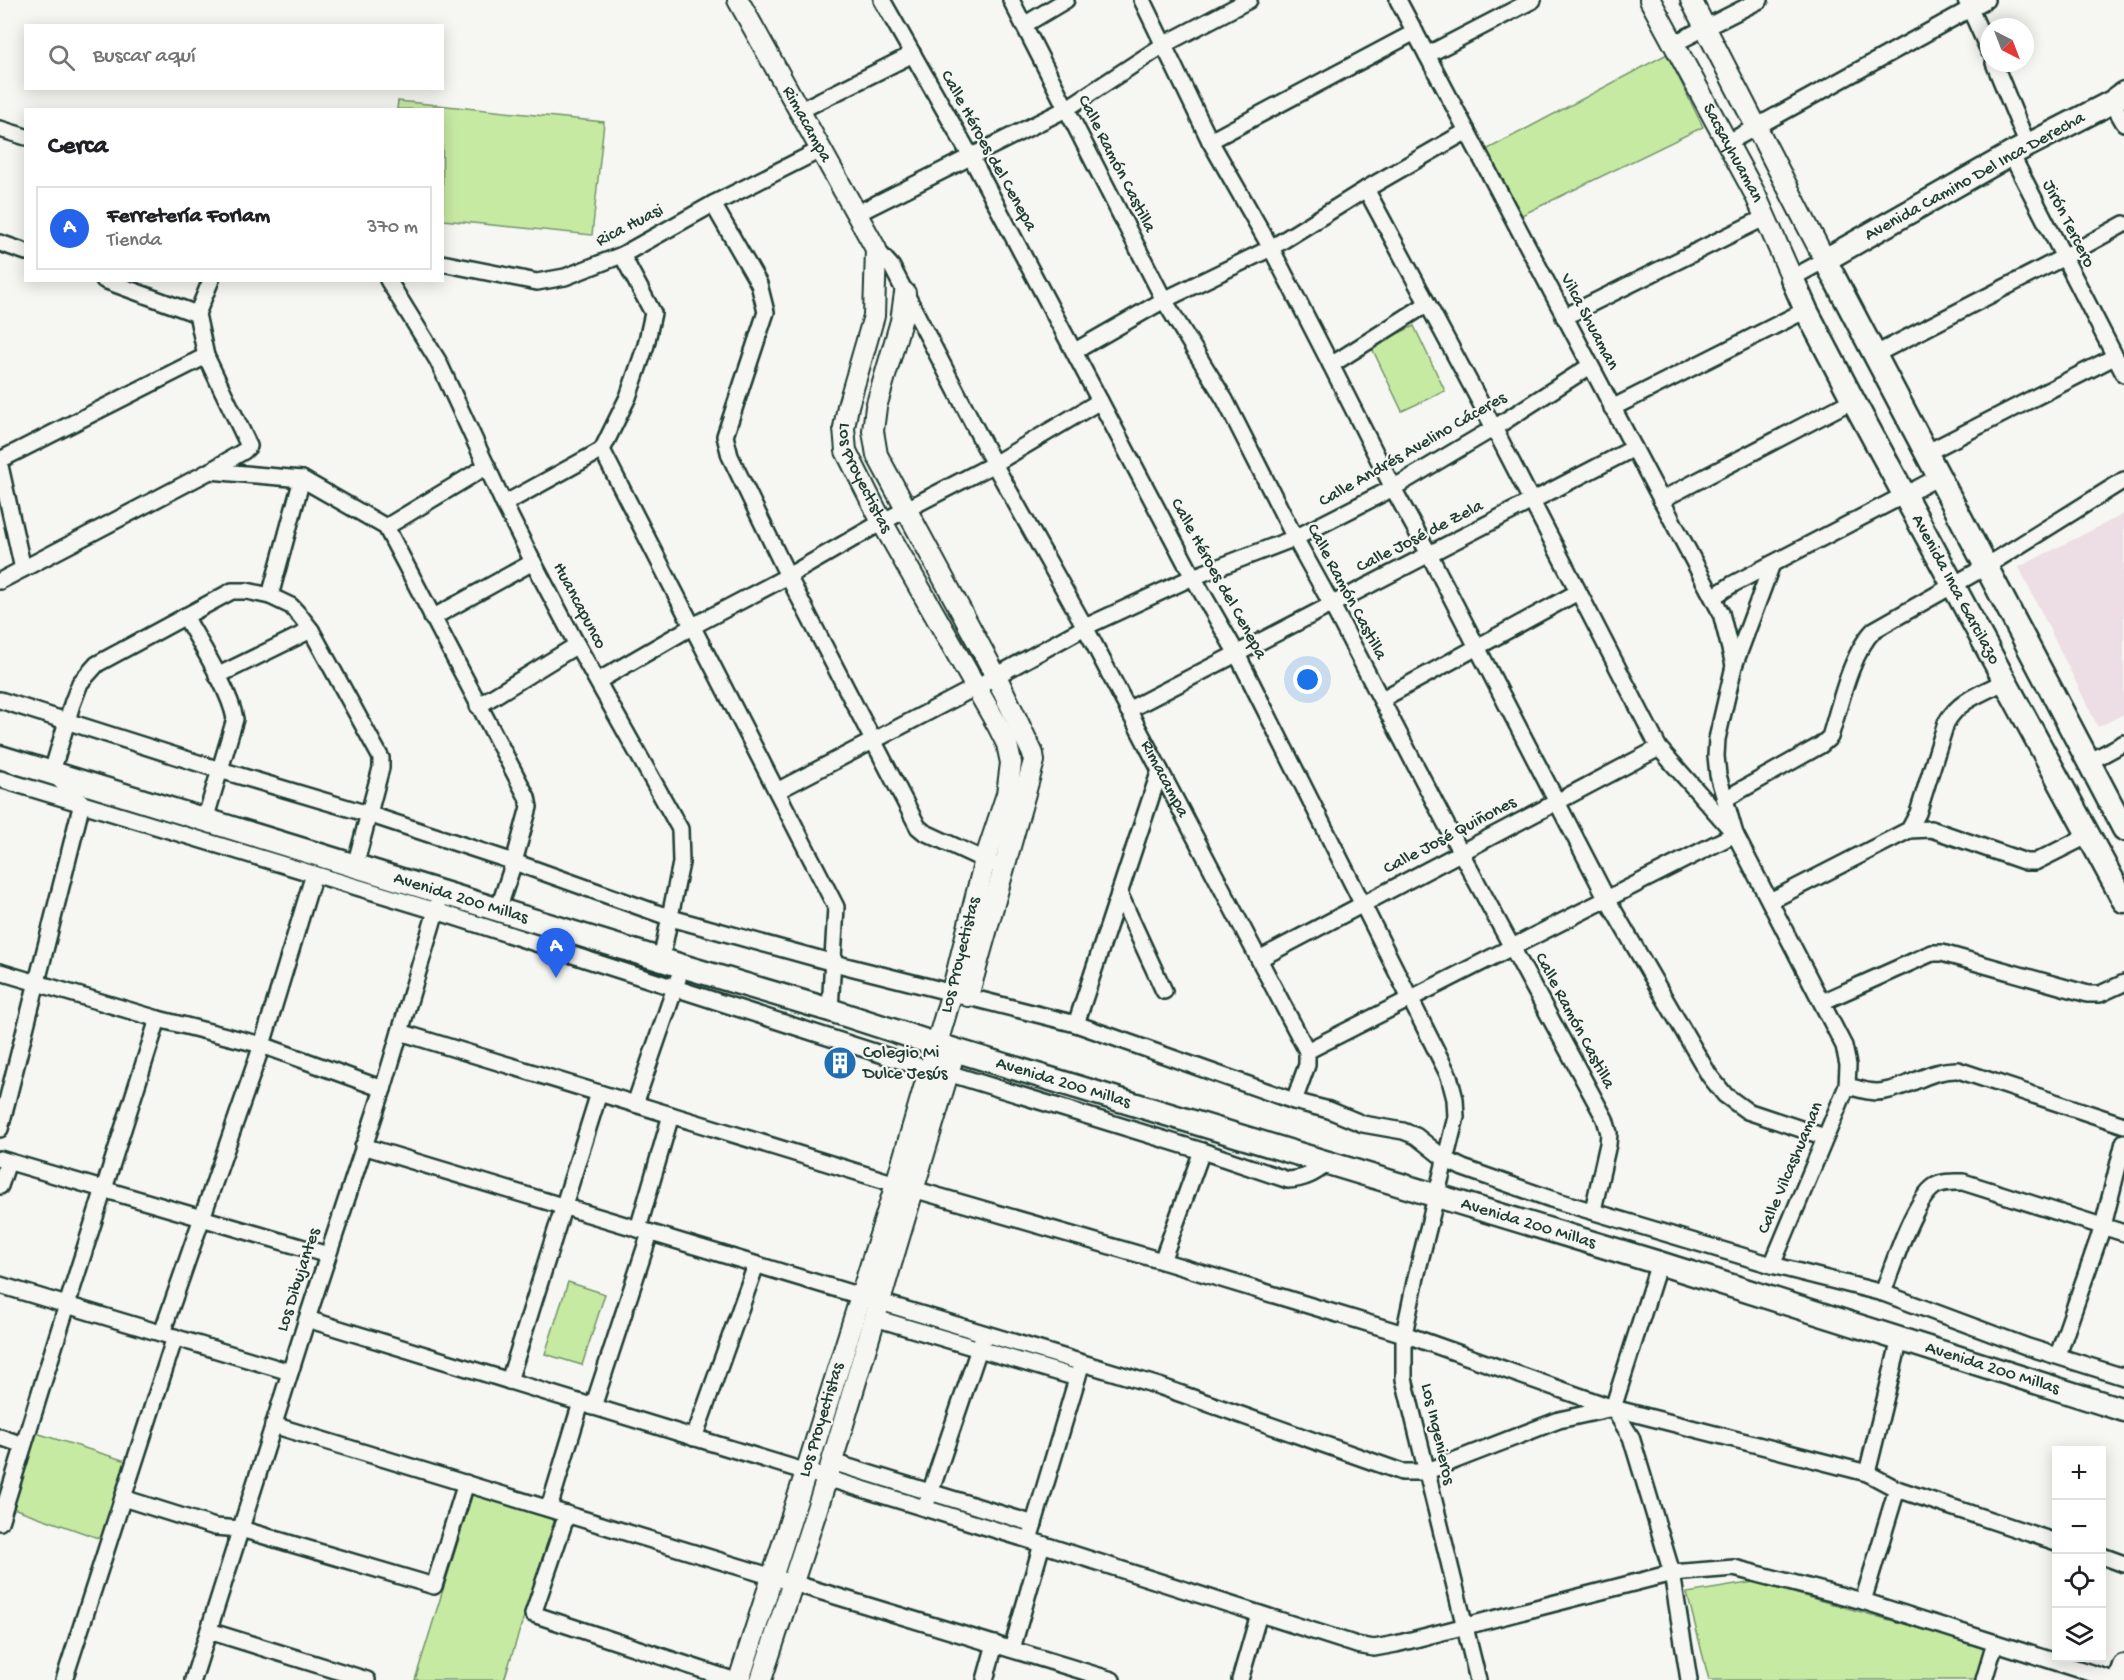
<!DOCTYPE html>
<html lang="es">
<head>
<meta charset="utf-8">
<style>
	:root { --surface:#fff; --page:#f6f6f6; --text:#202124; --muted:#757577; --line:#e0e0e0; --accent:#2563eb }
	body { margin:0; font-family:"Gochi Hand",sans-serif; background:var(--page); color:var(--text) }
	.controls { position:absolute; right:18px; bottom:18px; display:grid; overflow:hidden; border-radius:0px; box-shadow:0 3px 15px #0003 }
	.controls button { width:54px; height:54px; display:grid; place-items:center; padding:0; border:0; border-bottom:2px solid var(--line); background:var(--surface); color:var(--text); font:30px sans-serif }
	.compass { position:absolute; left:1980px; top:18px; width:54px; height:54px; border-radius:50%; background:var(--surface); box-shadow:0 3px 15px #0003; rotate:138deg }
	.you { position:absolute; left:1308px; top:680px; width:21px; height:21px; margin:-15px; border:4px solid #fff; border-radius:50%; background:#1a73e8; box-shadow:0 0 0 9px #1a73e833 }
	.badge { display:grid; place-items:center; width:39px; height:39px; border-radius:50%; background:var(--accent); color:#fff; font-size:20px; font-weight:700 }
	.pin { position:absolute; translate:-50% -50px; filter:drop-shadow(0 2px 3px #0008) }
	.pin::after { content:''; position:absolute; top:32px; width:21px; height:18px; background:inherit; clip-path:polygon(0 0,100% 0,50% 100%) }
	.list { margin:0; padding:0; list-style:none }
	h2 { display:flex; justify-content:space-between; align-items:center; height:78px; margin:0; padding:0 24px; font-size:26px }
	h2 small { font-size:20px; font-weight:400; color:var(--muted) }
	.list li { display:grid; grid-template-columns:39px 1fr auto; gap:18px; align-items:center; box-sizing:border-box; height:84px; margin:0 12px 12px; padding:0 12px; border:2px solid var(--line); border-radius:0px }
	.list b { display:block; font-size:22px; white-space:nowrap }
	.list p { margin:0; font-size:20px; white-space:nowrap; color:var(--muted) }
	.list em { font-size:20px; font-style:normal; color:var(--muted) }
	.icon { flex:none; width:33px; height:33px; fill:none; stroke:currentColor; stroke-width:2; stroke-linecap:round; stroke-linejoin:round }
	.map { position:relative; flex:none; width:2124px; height:1680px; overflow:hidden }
	.search { position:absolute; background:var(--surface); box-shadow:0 3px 15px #0003; left:24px; top:24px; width:420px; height:66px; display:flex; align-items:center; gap:15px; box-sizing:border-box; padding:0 21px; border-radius:0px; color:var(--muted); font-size:22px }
	.panel { position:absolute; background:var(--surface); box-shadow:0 3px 15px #0003; left:24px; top:108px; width:420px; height:174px; border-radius:0px }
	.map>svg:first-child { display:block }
	.built { fill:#ecdee4 }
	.green { fill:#c7eaa3; stroke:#73946c; stroke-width:1.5 }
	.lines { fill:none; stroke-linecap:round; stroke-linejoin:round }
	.minor-casing { stroke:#1f3d34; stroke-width:20 }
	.tertiary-casing { stroke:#1f3d34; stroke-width:24 }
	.secondary-casing { stroke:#1f3d34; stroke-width:27 }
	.minor { stroke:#f6f6f2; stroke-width:15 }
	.tertiary { stroke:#f6f6f2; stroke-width:20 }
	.secondary { stroke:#f6f6f2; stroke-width:22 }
	.labels { text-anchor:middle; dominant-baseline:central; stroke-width:4.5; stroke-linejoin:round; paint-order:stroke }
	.street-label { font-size:18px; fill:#1f3d34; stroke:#f6f6f2 }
	.poi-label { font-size:18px; fill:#1f3d34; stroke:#f6f6f2; text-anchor:start }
</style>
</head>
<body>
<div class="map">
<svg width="2124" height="1680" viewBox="0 0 2124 1680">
	<rect width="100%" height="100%" fill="#f6f6f2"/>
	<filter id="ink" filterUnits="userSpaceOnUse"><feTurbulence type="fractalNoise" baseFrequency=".0167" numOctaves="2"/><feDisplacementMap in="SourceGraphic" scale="12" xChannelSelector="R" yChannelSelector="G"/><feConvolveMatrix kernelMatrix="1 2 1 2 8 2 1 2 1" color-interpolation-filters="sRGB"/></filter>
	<g filter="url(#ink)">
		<!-- built -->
		<path class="built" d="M 2124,514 L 2124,714 L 2098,727 L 2019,567 Z"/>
		<!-- green -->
		<path class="green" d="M 1667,54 L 1703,127 L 1522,215 L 1486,150 Z
			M 398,101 L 604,122 L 592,235 L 443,220 L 442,110 L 397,109 Z
			M 1414,326 L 1445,391 L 1402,411 L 1371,346 Z
			M 568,1282 L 605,1294 L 582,1365 L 545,1354 Z
			M 33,1432 L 126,1461 L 101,1539 L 13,1508 Z
			M 473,1493 L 555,1518 L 504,1680 L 415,1680 Z
			M 1754,1582 L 1986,1647 L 1976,1680 L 1709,1680 L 1687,1593 Z"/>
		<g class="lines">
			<defs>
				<g id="minor">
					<path d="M 882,0 L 970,155 L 1193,577 L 1237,654 L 1449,1076 L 1455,1099 L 1456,1117 L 1416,1277 L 1404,1334 L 1404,1379 L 1478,1680"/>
					<path d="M 1011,0 L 1164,300 L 1225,400 L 1295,538 L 1332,605 L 1461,853 L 1605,1119 L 1609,1133 L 1608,1144 L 1593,1210"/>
					<path d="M 1142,0 L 1210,141 L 1271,248 L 1331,365 L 1393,488 L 1429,554 L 1607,899 L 1709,1075 L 1725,1095 L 1747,1111 L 1825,1137"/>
					<path d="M 1398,0 L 1721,613 L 1734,665"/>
					<path d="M 1966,0 L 1989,51"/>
					<path d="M 1024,25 L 1066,0"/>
					<path d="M 1673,44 L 1760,0"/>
					<path d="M 1427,55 L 1533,0"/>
					<path d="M 1994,63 L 2028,146"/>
					<path d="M 2112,102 L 2124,123"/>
					<path d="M 801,110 L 913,54"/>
					<path d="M 0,129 L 26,137"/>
					<path d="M 1210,141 L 1415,32"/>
					<path d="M 1727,143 L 1986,0"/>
					<path d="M 2011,154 L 2124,374"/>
					<path d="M 713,204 L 759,284 L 766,312 L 725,436 L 730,456 L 788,576 L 918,827 L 924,832 L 993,864"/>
					<path d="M 856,214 L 1066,109 L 1165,44 L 1249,0"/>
					<path d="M 0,243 L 26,252"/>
					<path id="s1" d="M 876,249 L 892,267 L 994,464 L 1085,627 L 1307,1051 L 1307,1065 L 1294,1101"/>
					<path d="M 622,255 L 653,313 L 646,345 L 628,397 L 602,450 L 836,907 L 830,1010"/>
					<path d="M 442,263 L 537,282 L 565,277 L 622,255 L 713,204 L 822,149"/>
					<path d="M 1792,278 L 1825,260"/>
					<path d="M 104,280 L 197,314"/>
					<path d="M 388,280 L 438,361 L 504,504 L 533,562 L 577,645 L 680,829 L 681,863 L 661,960"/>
					<path d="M 1564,317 L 1766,217"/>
					<path d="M 1075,351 L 1164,300 L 1271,248 L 1366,189 L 1467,131"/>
					<path d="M 1874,355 L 2064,257 L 2124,224"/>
					<path d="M 1331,365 L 1427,304"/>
					<path d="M 1612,408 L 1806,310"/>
					<path d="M 1926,453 L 2114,357"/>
					<path d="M 0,460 L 206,356"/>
					<path d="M 0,466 L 23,569"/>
					<path d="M 210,471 L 302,479 L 386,527 L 527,797 L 529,807 L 514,862 L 498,910"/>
					<path d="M 1661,500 L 1853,400"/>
					<path d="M 504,504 L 602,450"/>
					<path d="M 386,527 L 487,466"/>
					<path d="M 1772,564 L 1734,666 L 1717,739 L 1716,756 L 1718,775 L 1735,834 L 1844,1046 L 1848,1065 L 1847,1086 L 1772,1265"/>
					<path d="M 0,581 L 210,471 L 244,451 L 249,446 L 206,356 L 197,314 L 211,280"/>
					<path d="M 270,596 L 302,479"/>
					<path d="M 1713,597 L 1733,584 L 1939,477"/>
					<path d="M 185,616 C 199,642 230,690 235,719 L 205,820"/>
					<path d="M 432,618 L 533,562"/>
					<path d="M 217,676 L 311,630"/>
					<path d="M 598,681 L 693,626 L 788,576 L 882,522 L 994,464 L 1100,401"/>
					<path d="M 1382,699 L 1578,592"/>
					<path d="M 0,700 L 220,770 L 368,814 L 514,862 L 671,918 L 834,963 L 1076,1024 L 1294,1101 L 1329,1110 L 1363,1124 L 1403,1131 L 1416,1136 L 1445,1159 L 1463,1168 L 1551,1199 L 1772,1265 L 1883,1293 L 2028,1347 L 2124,1377"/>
					<path d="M 478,706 L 577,645"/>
					<path d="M 1128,710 L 1634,448"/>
					<path d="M 2089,762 L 2124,743"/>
					<path d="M 0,779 L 436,911 L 930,1070"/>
					<path d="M 777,791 L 976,687 L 1085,627 L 1193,577 L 1295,538 L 1393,488 L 1494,428 L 1590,366"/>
					<path d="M 1725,799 L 1821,745 L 1830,737 C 1840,705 1851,653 1874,630 L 1985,567 L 2124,480"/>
					<path d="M 1909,830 L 1931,829 L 2026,862 L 2035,862 L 2089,835"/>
					<path d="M 1119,893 L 1164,991"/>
					<path d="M 1770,901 L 1909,830 L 1918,813 L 1946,723 C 1959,700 1982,693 2006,681"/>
					<path d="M 1259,959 L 1659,748"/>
					<path d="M 0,972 L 158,1019 L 262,1045 L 383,1089"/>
					<path d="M 1822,1002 L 1932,953 L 1942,953 L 2088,994 L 2100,994 L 2124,983"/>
					<path d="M 1076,1024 L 1160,770"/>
					<path d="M 400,1032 L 896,1184 L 1162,1261 L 1404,1334 L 1613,1408 L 1867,1473 L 1897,1489 L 2056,1542"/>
					<path d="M 1307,1051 L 1735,834 L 1659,748 L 1494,428 L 1366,189"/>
					<path d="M 948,1073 L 1202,1151"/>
					<path d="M 1847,1086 C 1860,1089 1872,1094 1885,1091 C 1911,1087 1929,1069 1958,1070 L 2124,1125"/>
					<path d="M 635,1104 L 678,979"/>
					<path d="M 0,1129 L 82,803 L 52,772 L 72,704 L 80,683 L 97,664 L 232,591 L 247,591 L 270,596 L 291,606 L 301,617 L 311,630 L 381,758 L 381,768 L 355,866"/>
					<path d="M 363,1146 L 1159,1386 L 1402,1472 L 1425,1472 L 1559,1420 L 1613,1408"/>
					<path d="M 0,1159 L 328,1255"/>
					<path d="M 0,1186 L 8,1162"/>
					<path d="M 638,1229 L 671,1115"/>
					<path d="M 1162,1261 L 1202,1151 L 1288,1180 C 1305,1179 1315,1173 1328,1163"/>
					<path d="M 1659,1263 L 1613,1408 L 1631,1437 L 1672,1573 L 1689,1680"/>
					<path d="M 0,1285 L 290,1372"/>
					<path d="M 1883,1293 C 1892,1268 1914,1199 1935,1186 C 1943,1181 1953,1182 1963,1182 L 2124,1233"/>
					<path d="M 875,1318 L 1077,1378"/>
					<path d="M 307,1319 L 1029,1540 L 1357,1645 L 1374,1648 L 1396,1644 L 1672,1573 L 1734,1568 L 1863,1601 L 2113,1680"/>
					<path d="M 162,1333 L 262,1045 L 314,874"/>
					<path d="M 2058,1355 L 2103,1226 L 2124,1142"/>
					<path d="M 509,1381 L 599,1093"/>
					<path d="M 593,1407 L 650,1233"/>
					<path d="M 273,1425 L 1112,1680"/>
					<path d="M 0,1437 L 23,1445"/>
					<path d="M 694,1438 L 756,1265"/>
					<path d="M 832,1462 L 1034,1524"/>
					<path d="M 1867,1473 L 1900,1339"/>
					<path d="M 123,1498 L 215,1527 L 241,1529 L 434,1586 L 466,1483"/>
					<path d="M 928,1499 L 982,1340"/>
					<path d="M 549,1508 L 581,1403"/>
					<path d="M 567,1514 L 533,1614 L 733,1680"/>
					<path d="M 0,1522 L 67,1305 L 158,1019"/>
					<path d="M 1031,1533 L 1080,1369"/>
					<path d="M 2102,1556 L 2124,1564"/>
					<path d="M 1863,1601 L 1897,1489"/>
					<path d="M 209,1631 L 367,1680"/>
					<path d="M 1012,1649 L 1042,1544"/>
					<path d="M 64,1680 L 175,1337"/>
					<path d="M 193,1680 L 307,1319 L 383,1089 L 439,901"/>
					<path d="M 985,1680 L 995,1644"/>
					<path d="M 1240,1680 L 1259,1614"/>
					<path d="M 1984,1680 L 1995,1643"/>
				</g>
				<g id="tertiary">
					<path id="s2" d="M 738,0 L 876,249 L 874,316 L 848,406 L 844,428 L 846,451 L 882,522 L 998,726 L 1007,744 L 1011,763 L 1007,794 L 985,860 L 952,992 L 896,1184 L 806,1472 L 739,1680"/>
					<path id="s3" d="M 1650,0 L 1755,194 L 1792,278"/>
					<path d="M 1691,0 L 1825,260"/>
					<path d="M 905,293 L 901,321 L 876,407 L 873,431 L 877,455 L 996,676 L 1033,754 L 1034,761 L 968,996"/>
					<path d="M 761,1680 L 827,1478 L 955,1050"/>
				</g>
				<g id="secondary">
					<path d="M 2124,93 L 2112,102 L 2011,154 L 1825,260 L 2124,829"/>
					<path id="s4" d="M 1792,278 L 1806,310 L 1853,400 L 2124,901"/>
					<path id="s5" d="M 0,757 L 682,966 L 830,1010 L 938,1045 L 1659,1263 L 2124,1410"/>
					<path d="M 2119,1680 L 2124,1666"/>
				</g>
			</defs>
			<!-- minor casing -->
			<use href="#minor" class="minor-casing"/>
			<!-- tertiary casing -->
			<use href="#tertiary" class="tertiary-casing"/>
			<!-- secondary casing -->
			<use href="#secondary" class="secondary-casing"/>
			<!-- minor -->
			<use href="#minor" class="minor"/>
			<!-- tertiary -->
			<use href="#tertiary" class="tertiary"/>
			<!-- secondary -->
			<use href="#secondary" class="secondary"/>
		</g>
	</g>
	<!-- icons -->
	<defs>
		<symbol id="building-disc" viewBox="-11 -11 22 22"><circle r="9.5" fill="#1f6fb2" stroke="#f6f6f2"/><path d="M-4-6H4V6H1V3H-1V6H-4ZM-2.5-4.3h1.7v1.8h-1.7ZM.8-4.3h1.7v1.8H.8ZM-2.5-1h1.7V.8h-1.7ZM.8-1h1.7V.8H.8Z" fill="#fff"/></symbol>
	</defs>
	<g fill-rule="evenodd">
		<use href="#building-disc" x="821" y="1044" width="38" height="38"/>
	</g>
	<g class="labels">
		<!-- street labels -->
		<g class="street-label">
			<text stroke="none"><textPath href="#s2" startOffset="142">Rimacampa</textPath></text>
			<text transform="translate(988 151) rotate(61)">Calle Héroes del Cenepa</text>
			<text stroke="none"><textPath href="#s3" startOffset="174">Sacsayhuaman</textPath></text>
			<text transform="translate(1116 164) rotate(63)">Calle Ramón Castilla</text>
			<text transform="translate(1975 177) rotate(-29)">Avenida Camino Del Inca Derecha</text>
			<text transform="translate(2068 224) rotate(63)">Jirón Tercero</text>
			<text transform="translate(630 226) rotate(-27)">Rica Huasi</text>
			<text transform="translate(1589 322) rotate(62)">Vilca Shuaman</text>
			<text transform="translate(1413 450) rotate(-30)">Calle Andrés Avelino Cáceres</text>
			<text stroke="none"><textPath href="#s2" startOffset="522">Los Proyectistas</textPath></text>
			<text transform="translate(1420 537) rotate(-27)">Calle José de Zela</text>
			<text transform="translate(1218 579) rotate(61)">Calle Héroes del Cenepa</text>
			<text stroke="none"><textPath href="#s4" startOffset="352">Avenida Inca Garcilazo</textPath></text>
			<text transform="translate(1346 592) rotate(62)">Calle Ramón Castilla</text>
			<text transform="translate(579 606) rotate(62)">Huancapunco</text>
			<text stroke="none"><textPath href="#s1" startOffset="604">Rimacampa</textPath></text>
			<text transform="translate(1450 836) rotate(-28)">Calle José Quiñones</text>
			<text stroke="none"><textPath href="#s5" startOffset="482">Avenida 200 Millas</textPath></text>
			<text transform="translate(961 955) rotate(-76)">Los Proyectistas</text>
			<text transform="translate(1574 1021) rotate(62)">Calle Ramón Castilla</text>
			<text stroke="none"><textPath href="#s5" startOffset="1112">Avenida 200 Millas</textPath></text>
			<text transform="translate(1791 1168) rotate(-67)">Calle Vilcashuaman</text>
			<text stroke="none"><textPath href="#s5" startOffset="1598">Avenida 200 Millas</textPath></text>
			<text transform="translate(299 1280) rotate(-72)">Los Dibujantes</text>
			<text stroke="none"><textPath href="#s5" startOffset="2084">Avenida 200 Millas</textPath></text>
			<text transform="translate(822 1420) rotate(-73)">Los Proyectistas</text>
			<text transform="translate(1437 1434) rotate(77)">Los Ingenieros</text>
		</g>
		<!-- poi labels -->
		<g class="poi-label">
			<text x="863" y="1053">Colegio Mi<tspan x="863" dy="21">Dulce Jesús</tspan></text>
		</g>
	</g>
</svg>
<div class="controls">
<button>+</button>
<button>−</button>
<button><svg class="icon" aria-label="locate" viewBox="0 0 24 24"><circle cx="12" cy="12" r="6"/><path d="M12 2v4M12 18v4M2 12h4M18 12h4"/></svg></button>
<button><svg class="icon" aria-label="layers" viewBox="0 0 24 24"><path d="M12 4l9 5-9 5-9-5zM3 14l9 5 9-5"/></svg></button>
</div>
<svg class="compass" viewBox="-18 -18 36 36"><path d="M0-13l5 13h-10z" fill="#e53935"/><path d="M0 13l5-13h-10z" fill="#757577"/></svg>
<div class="you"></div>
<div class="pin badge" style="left:556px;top:978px">A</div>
<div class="search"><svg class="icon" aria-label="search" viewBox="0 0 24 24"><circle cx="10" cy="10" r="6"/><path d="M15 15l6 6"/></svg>Buscar aquí</div>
<section class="panel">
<h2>Cerca<small></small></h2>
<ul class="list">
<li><span class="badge">A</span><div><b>Ferretería Forlam</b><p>Tienda</p></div><em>370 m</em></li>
</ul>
</section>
</div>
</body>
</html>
